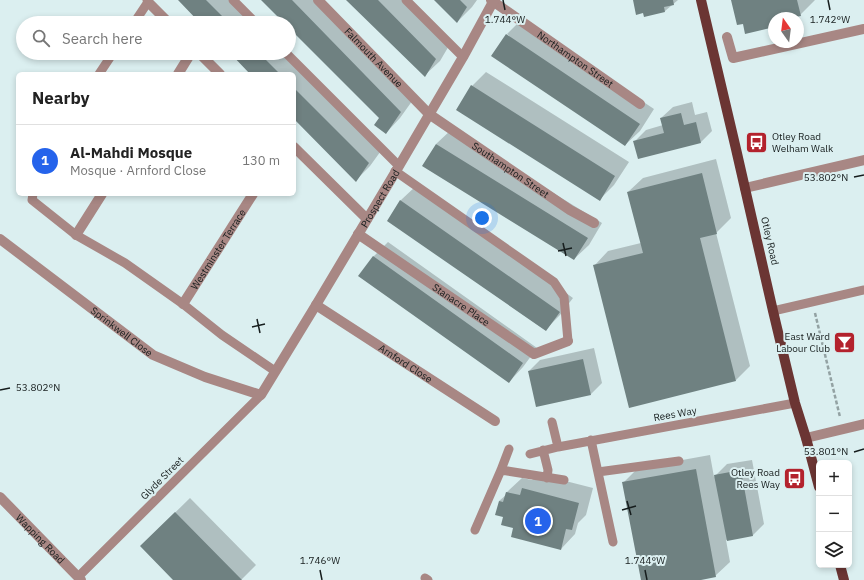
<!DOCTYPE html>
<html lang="en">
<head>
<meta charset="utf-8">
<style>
	:root { --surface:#fff; --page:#f6f6f6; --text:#222; --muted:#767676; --line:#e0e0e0; --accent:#2563eb }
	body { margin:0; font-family:"IBM Plex Sans",sans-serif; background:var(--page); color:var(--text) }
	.controls { position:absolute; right:12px; bottom:12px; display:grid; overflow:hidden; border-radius:6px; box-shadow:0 2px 6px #0003 }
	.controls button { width:36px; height:36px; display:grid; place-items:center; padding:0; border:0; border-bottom:1px solid var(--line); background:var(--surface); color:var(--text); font:20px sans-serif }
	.compass { position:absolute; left:768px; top:12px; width:36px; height:36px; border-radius:50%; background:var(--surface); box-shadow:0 2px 6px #0003; rotate:346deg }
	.you { position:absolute; left:482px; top:218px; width:14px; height:14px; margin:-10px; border:3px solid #fff; border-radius:50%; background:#1a73e8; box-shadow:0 0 0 6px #1a73e833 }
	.badge { display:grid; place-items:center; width:26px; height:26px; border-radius:50%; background:var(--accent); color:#fff; font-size:13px; font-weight:700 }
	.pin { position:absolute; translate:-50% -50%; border:2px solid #fff; box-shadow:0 1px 4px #0006 }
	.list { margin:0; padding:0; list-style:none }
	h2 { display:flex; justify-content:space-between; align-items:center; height:52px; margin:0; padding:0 16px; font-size:17px }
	h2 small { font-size:13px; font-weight:400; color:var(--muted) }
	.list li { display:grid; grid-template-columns:26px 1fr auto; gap:12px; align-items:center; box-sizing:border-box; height:72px; padding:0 16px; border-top:1px solid var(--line) }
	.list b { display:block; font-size:15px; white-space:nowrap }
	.list p { margin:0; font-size:13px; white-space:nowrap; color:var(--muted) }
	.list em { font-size:13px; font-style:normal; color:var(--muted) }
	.icon { flex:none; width:22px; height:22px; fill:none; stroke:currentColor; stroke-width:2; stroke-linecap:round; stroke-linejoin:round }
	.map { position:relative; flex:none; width:864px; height:580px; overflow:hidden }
	.search { position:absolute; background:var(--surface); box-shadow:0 2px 6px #0003; left:16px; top:16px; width:280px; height:44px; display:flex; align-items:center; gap:10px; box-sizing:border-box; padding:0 14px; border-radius:22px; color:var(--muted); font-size:15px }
	.panel { position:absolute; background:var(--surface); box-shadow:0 2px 6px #0003; left:16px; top:72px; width:280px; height:124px; border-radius:6px }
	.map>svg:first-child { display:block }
	.shadow { fill:#0003 }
	.building { fill:#6f8181 }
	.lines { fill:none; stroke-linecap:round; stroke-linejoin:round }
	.path { stroke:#93a2a3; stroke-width:2.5; stroke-dasharray:4 2; stroke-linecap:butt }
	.service { stroke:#a88784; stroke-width:9 }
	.minor { stroke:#a88784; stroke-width:10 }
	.primary { stroke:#6b3533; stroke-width:10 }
	.ticks { fill:none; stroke:#161d1d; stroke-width:1.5 }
	.labels { text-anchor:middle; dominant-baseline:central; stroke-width:4; stroke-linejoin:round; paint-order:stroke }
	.street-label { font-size:10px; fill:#161d1d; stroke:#dbeff0 }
	.poi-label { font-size:10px; fill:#161d1d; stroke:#dbeff0; text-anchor:end }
	.ticks-label { font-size:10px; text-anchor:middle; fill:#161d1d; stroke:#dbeff0; stroke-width:4; stroke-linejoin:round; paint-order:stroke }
</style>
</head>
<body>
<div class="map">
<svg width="864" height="580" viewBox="0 0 864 580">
	<rect width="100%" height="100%" fill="#dbeff0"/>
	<!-- shadow -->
	<path class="shadow" d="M 179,0 L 235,0 L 258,23 L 201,23 Z
		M 262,0 L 320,0 L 415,97 L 400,118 L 386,133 L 381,118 L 289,27 L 289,23 L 285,23 Z
		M 348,0 L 407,0 L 450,44 L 440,61 L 425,75 Z
		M 436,0 L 477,0 L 472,7 L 457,22 Z
		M 634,0 L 678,0 L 665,11 L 644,12 Z
		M 732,0 L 815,0 L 800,15 L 795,16 L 793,18 L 774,18 L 774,26 L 744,22 Z
		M 521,20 L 654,109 L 640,131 L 625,145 L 507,34 Z
		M 231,53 L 288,53 L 383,148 L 370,166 L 356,180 L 294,117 L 294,74 L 251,74 Z
		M 486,72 L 629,162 L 614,185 L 600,199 L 472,86 Z
		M 692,102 L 695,115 L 707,112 L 712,131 L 701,142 L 635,141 L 646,130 L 663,125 L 661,118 L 673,107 Z
		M 451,130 L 602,223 L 589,245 L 574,259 L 436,144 Z
		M 716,159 L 731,218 L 716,233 L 750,366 L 736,380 L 594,266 L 608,251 L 641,243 L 628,192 L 643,178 Z
		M 416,186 L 573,298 L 560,315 L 545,330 L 389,221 L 401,200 Z
		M 388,242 L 537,348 L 523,367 L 509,382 L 360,275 L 374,256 Z
		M 594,348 L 602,383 L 591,394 L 529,371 L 540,360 Z
		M 710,455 L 714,477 L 727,464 L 752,460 L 764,524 L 753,535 L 726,540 L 730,562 L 715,576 L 695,580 L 642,580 L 624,482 L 638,468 Z
		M 538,474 L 593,488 L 586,515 L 578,523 L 575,534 L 561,549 L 514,527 L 504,516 L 499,501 L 506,495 L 507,492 L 522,478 L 532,480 Z
		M 190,498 L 256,565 L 241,580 L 174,580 L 141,546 Z"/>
	<!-- building -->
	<path class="building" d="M 178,0 L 206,0 L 229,23 L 200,23 Z
		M 261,0 L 292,0 L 401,112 L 386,134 L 374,125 L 379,118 L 289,28 L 289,23 L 284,23 Z
		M 346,0 L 378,0 L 436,59 L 425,77 Z
		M 434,0 L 460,0 L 467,7 L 457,23 Z
		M 633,0 L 673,0 L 674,5 L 664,7 L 665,12 L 644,17 L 643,13 L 636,15 Z
		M 731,0 L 797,0 L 801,16 L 791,18 L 774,18 L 774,27 L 745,34 L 743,24 L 737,25 Z
		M 506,34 L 640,124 L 625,146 L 491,56 Z
		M 230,53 L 259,53 L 280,74 L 250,74 Z
		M 471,85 L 615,176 L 600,201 L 456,110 Z
		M 294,88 L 369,163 L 356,182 L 294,119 Z
		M 681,113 L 684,125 L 696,122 L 701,143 L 638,159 L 633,141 L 664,133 L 660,118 Z
		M 436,144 L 588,238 L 574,260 L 422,166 Z
		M 702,173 L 717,234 L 700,238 L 736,381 L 629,408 L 593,265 L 643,253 L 627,192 Z
		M 400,200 L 560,312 L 546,331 L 387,221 Z
		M 373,256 L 523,363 L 509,383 L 358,276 Z
		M 583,359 L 591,395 L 536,407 L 528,371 Z
		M 696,469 L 716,577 L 701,580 L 641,580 L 622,482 Z
		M 741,470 L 753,536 L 727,541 L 714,475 Z
		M 522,488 L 579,503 L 572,530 L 566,529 L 561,550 L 511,537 L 513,528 L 501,525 L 503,517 L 495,515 L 499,501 L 503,502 L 506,492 L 520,495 Z
		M 175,512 L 242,580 L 173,580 L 140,546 Z"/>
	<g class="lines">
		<!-- path -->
		<path class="path" d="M 815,313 L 840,417"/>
		<!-- service -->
		<path class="service" d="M 233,0 L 256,23
			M 406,0 L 463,57
			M 134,23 L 148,2 L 147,0
			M 286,53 L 399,166
			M 99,74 L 113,53
			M 395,171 L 554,282 L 564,297 L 568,341
			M 33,194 L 32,200 L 76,235 L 125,263 L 183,304 L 222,335 L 275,371
			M 773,311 L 864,290
			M 552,422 L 558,447
			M 591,440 L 613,542
			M 543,450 L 548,470 L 547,478
			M 530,454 L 558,447 L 795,403
			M 501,470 L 564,480
			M 598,472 L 679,461
			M 475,530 L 501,470 L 509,449
			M 78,577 L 261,395
			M 425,578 L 428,580"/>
		<!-- minor -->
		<g class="minor">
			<path id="s1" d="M 318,0 L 429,114 L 570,210 L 594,223"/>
			<path id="s2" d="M 491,0 L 640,104"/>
			<path d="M 148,2 L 169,23"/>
			<path d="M 727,37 L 733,58 L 864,29"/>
			<path d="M 199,53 L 220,74"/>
			<path d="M 178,74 L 191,53"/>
			<path d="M 294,147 L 367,219"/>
			<path d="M 745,188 L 864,160"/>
			<path id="s3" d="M 358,234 L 534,354 L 568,341"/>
			<path d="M 76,235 L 102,194"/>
			<path id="s4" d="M 0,239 L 153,355 L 205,377 L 261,395 L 316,305 L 399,166 L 463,57 L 494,0"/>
			<path id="s5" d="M 183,304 L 253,194"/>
			<path id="s6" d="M 316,305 L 495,421"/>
			<path d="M 806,438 L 864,424"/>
			<path id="s7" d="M 0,497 L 81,580"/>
		</g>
		<!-- primary -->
		<path class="primary" d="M 701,0 L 736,149 L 773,311 L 795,403 L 806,438 L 819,487
			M 840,565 L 844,580"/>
	</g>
	<!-- ticks -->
	<path class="ticks" d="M 503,0 L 505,10M 828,0 L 830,10M 854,177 L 864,175M 563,243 L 566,256M 558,251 L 572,248M 257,319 L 260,333M 252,327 L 265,324M 0,390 L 10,388M 854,452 L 864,449M 627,501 L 631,515M 622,510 L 636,506M 320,570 L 322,580M 645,570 L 647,580"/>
	<!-- icons -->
	<defs>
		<symbol id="bus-square" viewBox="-11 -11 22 22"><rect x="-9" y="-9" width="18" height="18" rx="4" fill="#b3222d" stroke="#dbeff0"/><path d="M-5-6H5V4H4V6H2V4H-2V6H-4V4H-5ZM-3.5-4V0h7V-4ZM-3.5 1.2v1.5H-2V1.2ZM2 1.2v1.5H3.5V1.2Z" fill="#fff"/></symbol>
		<symbol id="bar-square" viewBox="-11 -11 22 22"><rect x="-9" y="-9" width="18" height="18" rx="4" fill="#b3222d" stroke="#dbeff0"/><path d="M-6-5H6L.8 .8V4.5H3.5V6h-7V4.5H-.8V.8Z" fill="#fff"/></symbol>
	</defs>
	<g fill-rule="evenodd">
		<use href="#bus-square" x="744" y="130" width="25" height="25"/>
		<use href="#bar-square" x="832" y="330" width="25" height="25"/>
		<use href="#bus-square" x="782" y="466" width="25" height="25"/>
	</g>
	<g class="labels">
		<!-- street labels -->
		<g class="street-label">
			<text stroke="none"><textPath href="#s1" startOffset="80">Falmouth Avenue</textPath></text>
			<text stroke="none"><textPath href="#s2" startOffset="103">Northampton Street</textPath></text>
			<text stroke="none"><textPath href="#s1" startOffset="258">Southampton Street</textPath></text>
			<text stroke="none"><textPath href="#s4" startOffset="537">Prospect Road</textPath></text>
			<text transform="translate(770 241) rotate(77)">Otley Road</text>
			<text stroke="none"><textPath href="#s5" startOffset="65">Westminster Terrace</textPath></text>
			<text stroke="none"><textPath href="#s3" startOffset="125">Stanacre Place</textPath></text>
			<text stroke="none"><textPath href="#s4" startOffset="153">Sprinkwell Close</textPath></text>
			<text stroke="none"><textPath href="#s6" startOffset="107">Arnford Close</textPath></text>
			<text transform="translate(675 414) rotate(-10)">Rees Way</text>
			<text transform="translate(162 478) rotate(-45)">Glyde Street</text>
			<text stroke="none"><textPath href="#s7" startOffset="58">Wapping Road</textPath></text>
		</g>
		<!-- poi labels -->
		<g class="poi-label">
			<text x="772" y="136" text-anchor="start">Otley Road<tspan x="772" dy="12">Welham Walk</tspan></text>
			<text x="830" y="336">East Ward<tspan x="830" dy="12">Labour Club</tspan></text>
			<text x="780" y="472">Otley Road<tspan x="780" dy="12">Rees Way</tspan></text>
		</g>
	</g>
	<g class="ticks-label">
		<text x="505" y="23">1.744°W</text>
		<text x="830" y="23">1.742°W</text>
		<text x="826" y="181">53.802°N</text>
		<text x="38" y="391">53.802°N</text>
		<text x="826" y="455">53.801°N</text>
		<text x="320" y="564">1.746°W</text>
		<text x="645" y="564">1.744°W</text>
	</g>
</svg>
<div class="controls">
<button>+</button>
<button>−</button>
<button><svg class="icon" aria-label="layers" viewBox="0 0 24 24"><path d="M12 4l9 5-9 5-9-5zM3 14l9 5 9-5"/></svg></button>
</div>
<svg class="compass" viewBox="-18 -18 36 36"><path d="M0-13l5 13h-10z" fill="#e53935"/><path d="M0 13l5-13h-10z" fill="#767676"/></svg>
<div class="you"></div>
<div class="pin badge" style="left:538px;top:521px">1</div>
<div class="search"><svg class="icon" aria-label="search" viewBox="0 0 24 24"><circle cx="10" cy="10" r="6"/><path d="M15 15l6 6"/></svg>Search here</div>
<section class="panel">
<h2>Nearby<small></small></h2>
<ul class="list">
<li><span class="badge">1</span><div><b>Al‐Mahdi Mosque</b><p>Mosque · Arnford Close</p></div><em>130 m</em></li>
</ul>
</section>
</div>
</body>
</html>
